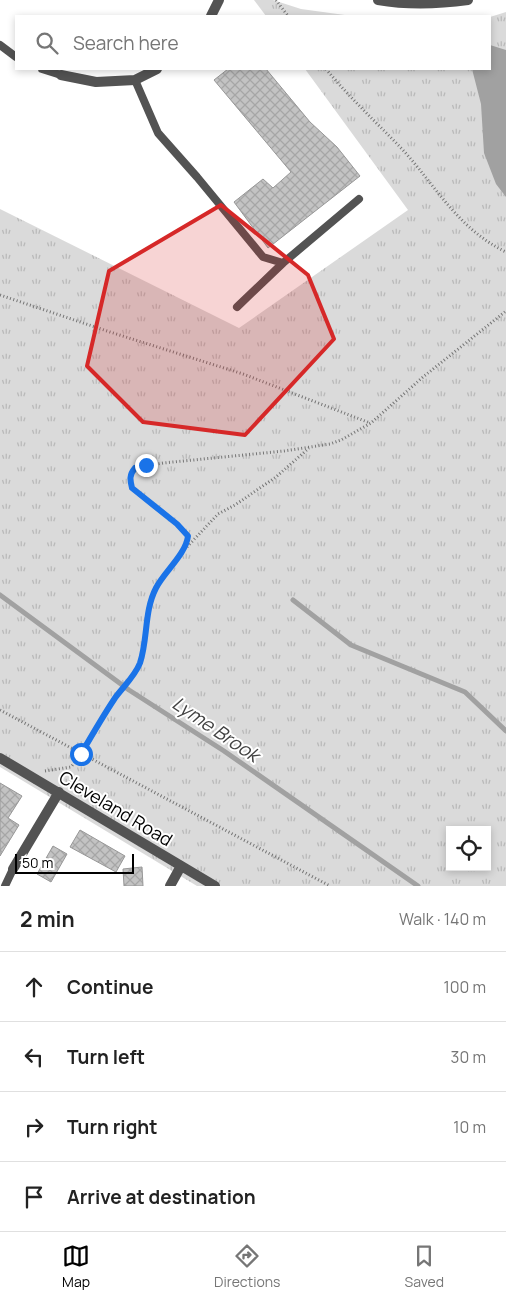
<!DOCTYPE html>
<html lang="en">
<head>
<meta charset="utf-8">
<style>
	:root { --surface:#fff; --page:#f2f2f2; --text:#222; --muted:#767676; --line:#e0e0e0; --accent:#000 }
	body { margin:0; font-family:Manrope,sans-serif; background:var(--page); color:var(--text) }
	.controls { position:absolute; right:15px; bottom:15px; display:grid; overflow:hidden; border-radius:0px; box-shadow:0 2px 8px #0003 }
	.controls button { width:45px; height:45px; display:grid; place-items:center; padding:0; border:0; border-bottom:1px solid var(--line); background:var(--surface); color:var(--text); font:25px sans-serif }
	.scale { position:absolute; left:15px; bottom:12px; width:119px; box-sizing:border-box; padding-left:5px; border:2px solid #000; border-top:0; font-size:14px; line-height:18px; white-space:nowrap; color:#000; -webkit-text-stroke:4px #fff; paint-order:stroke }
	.stop { position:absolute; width:15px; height:15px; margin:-11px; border:4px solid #1a73e8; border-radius:50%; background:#fff }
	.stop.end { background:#1a73e8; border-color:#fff; box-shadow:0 1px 5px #0008 }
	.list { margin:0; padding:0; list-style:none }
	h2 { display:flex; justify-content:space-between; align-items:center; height:65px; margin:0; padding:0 20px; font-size:21px }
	h2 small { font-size:16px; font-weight:400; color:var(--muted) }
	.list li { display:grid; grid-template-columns:32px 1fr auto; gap:15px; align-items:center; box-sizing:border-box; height:70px; padding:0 20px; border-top:1px solid var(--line) }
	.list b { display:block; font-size:19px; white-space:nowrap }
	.list em { font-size:16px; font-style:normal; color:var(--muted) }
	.icon { flex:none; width:28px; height:28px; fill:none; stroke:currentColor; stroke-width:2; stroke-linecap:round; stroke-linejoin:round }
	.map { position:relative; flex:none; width:506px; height:886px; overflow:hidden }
	.search { position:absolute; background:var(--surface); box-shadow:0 2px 8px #0003; left:15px; right:15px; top:15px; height:55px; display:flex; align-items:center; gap:12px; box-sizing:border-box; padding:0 18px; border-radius:0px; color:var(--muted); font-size:19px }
	.sheet { height:345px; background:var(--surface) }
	nav { display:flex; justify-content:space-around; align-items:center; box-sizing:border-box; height:70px; border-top:1px solid var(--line); background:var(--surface); font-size:14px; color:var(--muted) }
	nav a { display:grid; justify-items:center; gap:2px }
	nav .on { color:var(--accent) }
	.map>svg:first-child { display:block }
	.grass { fill:url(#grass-tufts); fill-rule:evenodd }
	.water { fill:#a1a1a1 }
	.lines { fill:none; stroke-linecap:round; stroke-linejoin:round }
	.stream { stroke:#a1a1a1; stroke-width:5 }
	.building { fill:url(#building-cross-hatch); stroke:#979797 }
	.path { stroke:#757575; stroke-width:3; stroke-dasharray:1 2.5; stroke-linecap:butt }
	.lane { stroke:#535353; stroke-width:8 }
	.street { stroke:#535353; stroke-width:10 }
	.route { stroke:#1a73e8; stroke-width:6 }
	.marked { fill:#d62828; fill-opacity:0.2; stroke:#d62828; stroke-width:4; stroke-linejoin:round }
	.labels { text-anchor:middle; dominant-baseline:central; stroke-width:4; stroke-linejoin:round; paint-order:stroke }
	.street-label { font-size:18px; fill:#000; stroke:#fff }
	.water-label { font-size:19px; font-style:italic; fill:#424242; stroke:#fff }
</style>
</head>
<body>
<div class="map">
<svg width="506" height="886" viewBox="0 0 506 886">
	<defs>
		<pattern id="grass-tufts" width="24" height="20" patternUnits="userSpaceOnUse" patternTransform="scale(1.25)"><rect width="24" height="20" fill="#dadada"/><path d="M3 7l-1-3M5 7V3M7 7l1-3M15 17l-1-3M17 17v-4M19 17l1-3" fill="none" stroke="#b9b9b9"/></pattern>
		<pattern id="building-cross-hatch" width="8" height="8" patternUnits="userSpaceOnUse" patternTransform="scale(1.25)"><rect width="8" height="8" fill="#c3c3c3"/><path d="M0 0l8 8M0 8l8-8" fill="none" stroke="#a6a6a6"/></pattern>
	</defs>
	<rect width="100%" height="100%" fill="#fff"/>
	<!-- grass -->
	<path class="grass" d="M 254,0 L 273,0 L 301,9 L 352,16 L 266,16 Z
		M 506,12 L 506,886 L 197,886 L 0,767 L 0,209 L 239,328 L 408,210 L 305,69 L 490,69 L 490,17 ZM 450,830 L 487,830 L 487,867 L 450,867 Z"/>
	<!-- water -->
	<path class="water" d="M 490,45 L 506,50 L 506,197 L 496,184 L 484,153 L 481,104 L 472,69 L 490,69 Z"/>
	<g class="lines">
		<!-- stream -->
		<path class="stream" d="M 0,595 L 129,690 L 224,751 L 418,886
			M 293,600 L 351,645 L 465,692 L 506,731"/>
	</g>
	<!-- building -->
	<path class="building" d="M 228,69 L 266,69 L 310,122 L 337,147 L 360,176 L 268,248 L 234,202 L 263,179 L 273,188 L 291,172 L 214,80 Z
		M 0,783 L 22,796 L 8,818 L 19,825 L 0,856 Z
		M 80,830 L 125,856 L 116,872 L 70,847 Z
		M 53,846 L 67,854 L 51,882 L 37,874 Z
		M 142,867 L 143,886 L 124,886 L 123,869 Z"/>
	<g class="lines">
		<!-- path -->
		<path class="path" d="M 276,0 L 288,16
			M 326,69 C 349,97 376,122 402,149 C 436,186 458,229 506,252
			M 0,295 L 110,332 L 243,374 L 370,423
			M 187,547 L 218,514 L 235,505 L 276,477 L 309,448
			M 0,710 L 330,886
			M 45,771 L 71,767 C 89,745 100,719 116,696 C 123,686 134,677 139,665 C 150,641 143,612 156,587 C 165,572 187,554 188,536 L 177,524 L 132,488 C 130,480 129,475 135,468 L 163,463 L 284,451 L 330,444 L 341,440 L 371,423 L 423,377 L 506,311"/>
		<!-- lane -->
		<path class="lane" d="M 0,45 L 16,57
			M 42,69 L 61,75
			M 135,80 L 158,133 L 197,177 L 263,257 L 283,263 L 359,199
			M 237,307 L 283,263
			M 5,886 L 13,869"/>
		<!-- street -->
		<path class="street" d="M 378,0 C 407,5 439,4 468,0
			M 211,16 L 219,0
			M 61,75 L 96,82 L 135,80 L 157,69
			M 0,758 L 215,886
			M 13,869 L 59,792
			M 170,886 L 181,866"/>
	</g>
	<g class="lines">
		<!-- route -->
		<path class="route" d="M 81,754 C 92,735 103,716 115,698 C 123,687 135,676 140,663 C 148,639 144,611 156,588 C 164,572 186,554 188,536 L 177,524 L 132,488 C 130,480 129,475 135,468 L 146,465"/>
	</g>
	<!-- marked area -->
	<path class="marked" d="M 221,205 L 308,275 L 334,339 L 245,435 L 143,422 L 87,366 L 109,271 Z"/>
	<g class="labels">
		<!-- street labels -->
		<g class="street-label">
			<text transform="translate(116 808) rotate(31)">Cleveland Road</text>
		</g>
		<!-- water labels -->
		<g class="water-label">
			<text transform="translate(216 729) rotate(34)">Lyme Brook</text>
		</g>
	</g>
</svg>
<div class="controls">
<button><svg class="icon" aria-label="locate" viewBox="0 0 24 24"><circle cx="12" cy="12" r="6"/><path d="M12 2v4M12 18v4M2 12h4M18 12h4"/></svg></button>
</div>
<div class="scale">50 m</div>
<div class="stop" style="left:81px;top:754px"></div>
<div class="stop end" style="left:146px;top:465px"></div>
<div class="search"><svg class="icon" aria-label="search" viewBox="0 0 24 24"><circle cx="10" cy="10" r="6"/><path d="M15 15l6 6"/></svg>Search here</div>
</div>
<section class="sheet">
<h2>2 min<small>Walk · 140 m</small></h2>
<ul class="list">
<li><svg class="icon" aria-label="ahead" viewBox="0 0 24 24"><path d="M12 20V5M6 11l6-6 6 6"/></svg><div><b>Continue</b></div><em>100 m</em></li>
<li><svg class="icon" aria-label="left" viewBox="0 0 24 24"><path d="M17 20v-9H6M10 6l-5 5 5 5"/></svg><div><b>Turn left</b></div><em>30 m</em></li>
<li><svg class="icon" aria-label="right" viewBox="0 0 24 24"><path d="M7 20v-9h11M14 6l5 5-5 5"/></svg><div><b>Turn right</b></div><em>10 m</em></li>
<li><svg class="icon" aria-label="arrive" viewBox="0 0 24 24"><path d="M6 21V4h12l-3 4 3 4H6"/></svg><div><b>Arrive at destination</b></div></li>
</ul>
</section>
<nav>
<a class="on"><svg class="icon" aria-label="map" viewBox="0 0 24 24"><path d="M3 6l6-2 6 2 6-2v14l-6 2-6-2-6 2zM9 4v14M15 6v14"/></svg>Map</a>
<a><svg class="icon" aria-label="directions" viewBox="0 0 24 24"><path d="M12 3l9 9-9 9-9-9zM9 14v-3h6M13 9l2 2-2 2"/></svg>Directions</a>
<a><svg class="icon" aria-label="saved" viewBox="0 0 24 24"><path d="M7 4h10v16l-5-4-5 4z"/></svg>Saved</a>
</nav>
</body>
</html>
